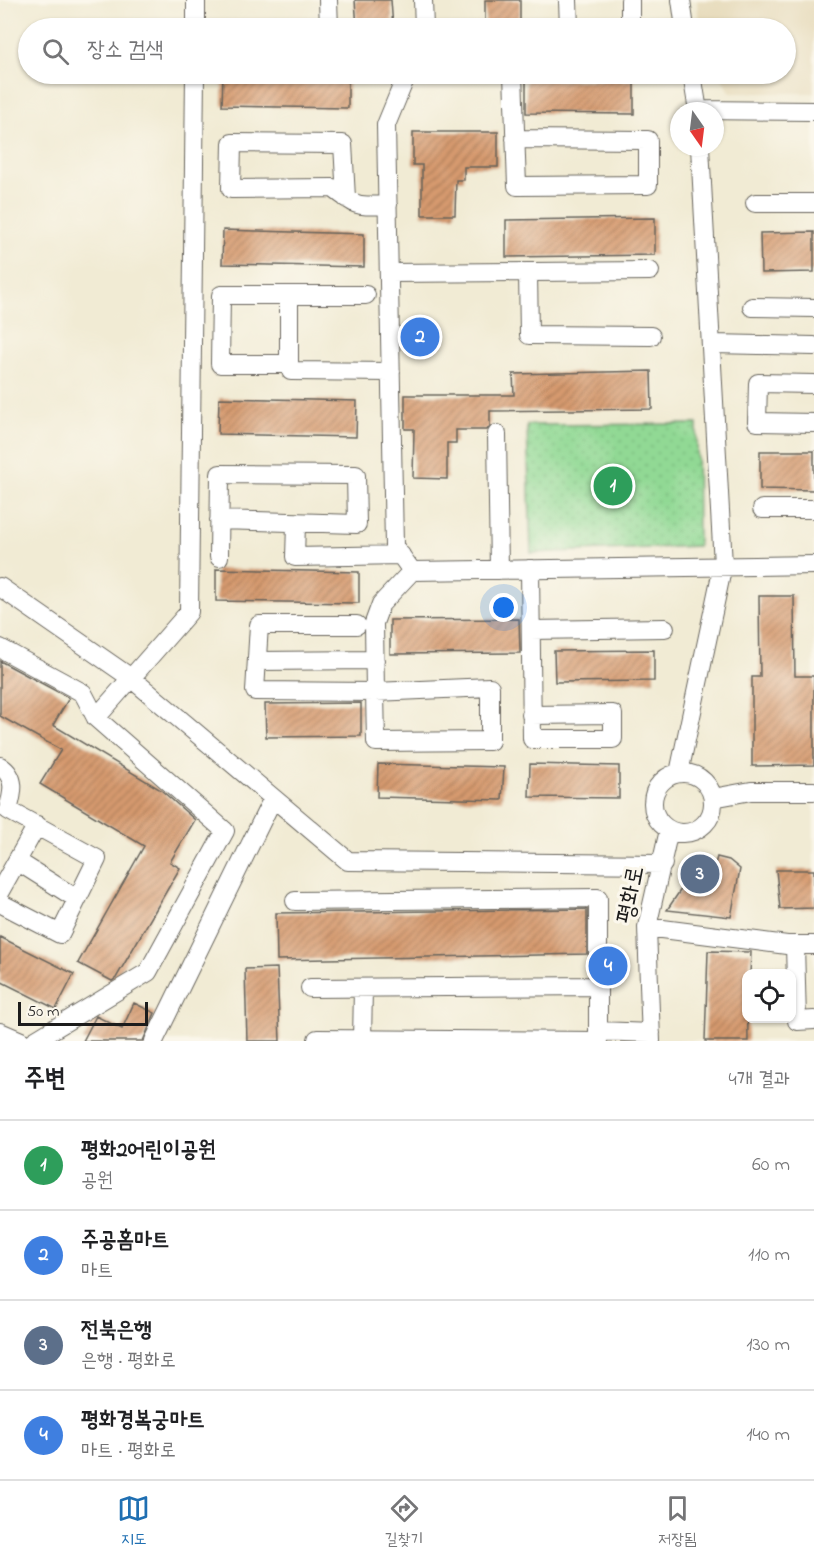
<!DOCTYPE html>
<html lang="ko">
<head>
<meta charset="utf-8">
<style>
	:root { --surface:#fff; --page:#f2f2f2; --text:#202124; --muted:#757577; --line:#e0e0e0; --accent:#1f6fb2 }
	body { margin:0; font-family:"Indie Flower","Poor Story",sans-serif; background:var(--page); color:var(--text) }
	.controls { position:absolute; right:18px; bottom:18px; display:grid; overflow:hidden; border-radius:12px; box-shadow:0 2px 4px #0004 }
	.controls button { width:54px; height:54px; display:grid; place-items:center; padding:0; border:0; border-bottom:2px solid var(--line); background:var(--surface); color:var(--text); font:30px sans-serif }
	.compass { position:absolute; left:670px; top:102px; width:54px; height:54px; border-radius:50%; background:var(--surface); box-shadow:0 2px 4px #0004; rotate:166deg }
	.scale { position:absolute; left:18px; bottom:15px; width:130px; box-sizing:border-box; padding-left:6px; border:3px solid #1c1c1c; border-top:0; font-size:16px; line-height:21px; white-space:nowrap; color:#1c1c1c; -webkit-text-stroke:4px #fbf7ec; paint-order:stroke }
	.you { position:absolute; left:504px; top:608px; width:21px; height:21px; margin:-15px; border:4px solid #fff; border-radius:50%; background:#1a73e8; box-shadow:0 0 0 9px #1a73e833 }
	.badge { display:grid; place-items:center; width:39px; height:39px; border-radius:50%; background:var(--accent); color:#fff; font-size:20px; font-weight:700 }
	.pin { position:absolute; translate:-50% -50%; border:3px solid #fff; box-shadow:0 2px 6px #0006 }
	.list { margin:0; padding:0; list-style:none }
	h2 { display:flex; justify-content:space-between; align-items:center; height:78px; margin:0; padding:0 24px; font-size:26px }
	h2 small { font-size:20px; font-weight:400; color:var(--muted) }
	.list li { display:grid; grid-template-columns:39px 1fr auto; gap:18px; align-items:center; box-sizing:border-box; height:90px; padding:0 24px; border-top:2px solid var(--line) }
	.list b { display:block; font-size:22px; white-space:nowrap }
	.list p { margin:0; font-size:20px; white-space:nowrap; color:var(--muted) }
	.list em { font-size:20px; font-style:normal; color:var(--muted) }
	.icon { flex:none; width:33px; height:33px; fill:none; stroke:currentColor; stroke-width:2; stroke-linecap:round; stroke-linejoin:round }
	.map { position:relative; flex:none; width:814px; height:1041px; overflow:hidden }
	.search { position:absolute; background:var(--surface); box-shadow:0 2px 4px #0004; left:18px; right:18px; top:18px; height:66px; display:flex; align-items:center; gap:15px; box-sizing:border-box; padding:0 21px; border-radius:33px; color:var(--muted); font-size:22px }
	.sheet { height:438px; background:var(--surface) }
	nav { display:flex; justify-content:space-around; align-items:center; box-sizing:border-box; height:84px; border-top:2px solid var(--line); background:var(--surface); font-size:16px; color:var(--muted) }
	nav a { display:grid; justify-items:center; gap:3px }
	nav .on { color:var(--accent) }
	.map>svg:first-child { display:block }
	.built { fill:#e6daba }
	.grass { fill:url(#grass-dots); stroke:#567a58; stroke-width:1.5 }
	.building { fill:url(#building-hatch) }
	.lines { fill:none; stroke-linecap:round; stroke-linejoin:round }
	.minor-casing { stroke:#67645c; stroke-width:20 }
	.minor { stroke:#fff; stroke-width:18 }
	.labels { text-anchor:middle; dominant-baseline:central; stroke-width:6; stroke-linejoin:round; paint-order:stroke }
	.street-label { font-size:24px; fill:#1c1c1c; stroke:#fbf7ec }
</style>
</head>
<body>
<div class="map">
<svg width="814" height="1041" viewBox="0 0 814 1041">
	<defs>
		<pattern id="grass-dots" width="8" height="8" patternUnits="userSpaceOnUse" patternTransform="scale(1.5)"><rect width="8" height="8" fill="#91d994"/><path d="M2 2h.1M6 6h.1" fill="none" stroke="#7cba7f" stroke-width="1.8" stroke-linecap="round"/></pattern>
		<pattern id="building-hatch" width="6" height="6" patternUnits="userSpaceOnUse" patternTransform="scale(1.5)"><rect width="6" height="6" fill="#d69a6e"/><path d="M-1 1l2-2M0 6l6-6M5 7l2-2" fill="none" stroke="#ad7d5a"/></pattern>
	</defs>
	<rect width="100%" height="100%" fill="#fbf7ec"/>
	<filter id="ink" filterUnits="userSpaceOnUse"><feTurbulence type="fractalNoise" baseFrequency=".0167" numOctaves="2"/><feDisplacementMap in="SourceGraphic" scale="12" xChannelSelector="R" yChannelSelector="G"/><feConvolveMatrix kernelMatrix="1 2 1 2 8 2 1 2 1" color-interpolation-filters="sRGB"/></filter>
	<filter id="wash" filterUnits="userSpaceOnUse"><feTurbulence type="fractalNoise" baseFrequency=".008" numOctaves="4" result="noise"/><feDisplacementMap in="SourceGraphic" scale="24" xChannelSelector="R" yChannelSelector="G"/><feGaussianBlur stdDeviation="1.35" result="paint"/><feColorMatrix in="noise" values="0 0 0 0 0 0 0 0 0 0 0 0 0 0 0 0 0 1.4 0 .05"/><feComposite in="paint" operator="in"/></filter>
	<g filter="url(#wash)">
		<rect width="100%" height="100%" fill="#f1ebd4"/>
		<!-- built -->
		<path class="built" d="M 697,0 L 814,0 L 814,93 L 731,93 L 719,74 L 786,74 L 786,28 L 699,28 Z"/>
		<!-- grass -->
		<path class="grass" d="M 697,424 L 698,546 L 531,553 L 527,425 Z"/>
		<g id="blocks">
			<!-- building -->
			<path class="building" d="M 355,0 L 391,0 L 393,28 L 357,28 Z
				M 485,0 L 520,0 L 520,28 L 485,28 Z
				M 223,74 L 348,74 L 348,108 L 222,106 Z
				M 526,80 L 634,80 L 634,114 L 526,113 Z
				M 413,132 L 498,132 L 498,167 L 464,167 L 464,180 L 456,180 L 455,215 L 422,215 L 422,165 L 413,165 Z
				M 655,218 L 655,255 L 506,257 L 506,220 Z
				M 223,230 L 364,234 L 364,267 L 222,264 Z
				M 814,232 L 814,272 L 761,273 L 760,233 Z
				M 651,371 L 652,409 L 490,411 L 490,426 L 487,430 L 456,430 L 456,443 L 447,443 L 447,479 L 413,478 L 414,429 L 405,429 L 405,395 L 514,395 L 513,374 Z
				M 219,398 L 357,401 L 356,437 L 218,434 Z
				M 760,451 L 814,451 L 814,490 L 760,489 Z
				M 216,569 L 359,572 L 359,603 L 216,601 Z
				M 759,596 L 794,596 L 795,676 L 814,676 L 814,765 L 752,766 L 752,677 L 760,677 Z
				M 519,619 L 520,653 L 390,654 L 390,620 Z
				M 654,650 L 654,681 L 555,682 L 554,651 Z
				M 0,661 L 69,698 L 53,725 L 161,790 L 195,820 L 170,862 L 180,868 L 116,978 L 112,981 L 78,963 L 144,846 L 40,784 L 61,750 L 0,716 Z
				M 361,703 L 361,736 L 266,737 L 265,704 Z
				M 378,764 L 504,767 L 502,800 L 377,797 Z
				M 530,764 L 619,766 L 619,798 L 529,797 Z
				M 717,857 L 729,860 L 740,869 L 731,917 L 667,910 L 694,870 L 704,860 L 715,864 Z
				M 776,870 L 814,870 L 814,908 L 780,909 Z
				M 587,909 L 587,954 L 277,960 L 276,913 Z
				M 0,937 L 74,974 L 56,1009 L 0,981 Z
				M 708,951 L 751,952 L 750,974 L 747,974 L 748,1041 L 705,1041 Z
				M 277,968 L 280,1041 L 247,1041 L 245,969 Z
				M 134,1003 L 155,1013 L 143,1041 L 83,1041 L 96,1016 L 122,1029 Z"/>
		</g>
	</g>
	<g filter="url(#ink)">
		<use href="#blocks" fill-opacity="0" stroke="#67645c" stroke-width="1.5"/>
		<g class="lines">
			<defs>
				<path id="minor" d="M 328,0 L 329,28
					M 423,0 L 424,28
					M 568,0 L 569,28
					M 681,0 L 685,28
					M 196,28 L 196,0
					M 630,28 L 630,0
					M 407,74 L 386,125 L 394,546 L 412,571 L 814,565
					M 513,74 L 517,186 L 648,185 L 648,140 L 515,139
					M 692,74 L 698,111
					M 698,110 L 814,111
					M 346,198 L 343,144 L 232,143 L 231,189 L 333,188 C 359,208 356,206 388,205
					M 755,203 L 814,203
					M 528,272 L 529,335 L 651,336
					M 389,273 L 650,271
					M 289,295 L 289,364
					M 366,295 L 221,295 L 220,364 L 289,364 L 291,371 L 391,372
					M 752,307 L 814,308
					M 712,344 L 814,346
					M 814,384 L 758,383 L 757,422 L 814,423
					M 497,434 L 499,570
					M 762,509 L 814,509
					M 296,524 L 295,557 L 401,555
					M 219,557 L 220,474 L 356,475 L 357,524 L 219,520
					M 530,569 L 532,739 L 613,739 L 613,714 L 531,715
					M 0,587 L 131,678 L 348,861 L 663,864
					M 357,625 L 259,625 L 255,691 L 375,692 L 374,623 L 381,604 L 412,571
					M 531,630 L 665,628
					M 0,648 L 83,693 L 96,718 L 225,831 L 148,972 L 34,1041
					M 257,661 L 375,660
					M 490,687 L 490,741 L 376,742 L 375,692 Z
					M 96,718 L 189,612 L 195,74
					M 0,766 C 17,777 13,793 8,810 L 97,859 L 60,934 L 0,903
					M653 803a30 30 0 1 1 60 0a30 30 0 1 1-60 0Z
					M 679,773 L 723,565 L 700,147
					M 713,798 L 751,791 L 814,791
					M 17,861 L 77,899
					M 0,891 L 37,825
					M 295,901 L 598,898 L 598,1041
					M 647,927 L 787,945 L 814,945
					M 795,945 L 797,1021 L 814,1020
					M 310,988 L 598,986
					M 599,1031 L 651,1033
					M 0,1032 L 21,1041
					M 317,1039 L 598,1041
					M 154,1041 L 273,798
					M 362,1041 L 363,988
					M 651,1041 L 647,927 L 669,830"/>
			</defs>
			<!-- minor casing -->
			<use href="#minor" class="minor-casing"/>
			<!-- minor -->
			<use href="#minor" class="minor"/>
		</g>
	</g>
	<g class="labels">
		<!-- street labels -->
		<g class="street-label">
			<text transform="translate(632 895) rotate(-79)">평화로</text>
		</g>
	</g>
</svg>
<div class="controls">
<button><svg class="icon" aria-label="locate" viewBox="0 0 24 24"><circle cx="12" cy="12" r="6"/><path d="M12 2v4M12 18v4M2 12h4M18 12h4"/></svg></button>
</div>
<svg class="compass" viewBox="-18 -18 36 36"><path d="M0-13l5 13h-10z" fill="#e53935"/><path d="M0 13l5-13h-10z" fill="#757577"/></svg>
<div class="scale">50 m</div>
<div class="you"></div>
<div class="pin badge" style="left:613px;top:486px;background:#2e9e5b">1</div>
<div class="pin badge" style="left:420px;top:337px;background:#3f7fe0">2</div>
<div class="pin badge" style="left:700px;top:874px;background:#5c6f8a">3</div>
<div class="pin badge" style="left:608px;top:966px;background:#3f7fe0">4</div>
<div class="search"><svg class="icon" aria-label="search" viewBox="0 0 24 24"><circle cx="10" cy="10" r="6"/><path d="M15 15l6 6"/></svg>장소 검색</div>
</div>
<section class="sheet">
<h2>주변<small>4개 결과</small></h2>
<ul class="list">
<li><span class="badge" style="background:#2e9e5b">1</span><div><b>평화2어린이공원</b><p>공원</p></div><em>60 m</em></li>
<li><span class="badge" style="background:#3f7fe0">2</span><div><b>주공홈마트</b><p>마트</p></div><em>110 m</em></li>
<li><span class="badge" style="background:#5c6f8a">3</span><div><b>전북은행</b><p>은행 · 평화로</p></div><em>130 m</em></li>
<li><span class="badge" style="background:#3f7fe0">4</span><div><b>평화경복궁마트</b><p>마트 · 평화로</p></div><em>140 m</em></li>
</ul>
</section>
<nav>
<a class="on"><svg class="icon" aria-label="map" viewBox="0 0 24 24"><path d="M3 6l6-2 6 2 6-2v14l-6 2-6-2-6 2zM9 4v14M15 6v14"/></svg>지도</a>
<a><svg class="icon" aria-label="directions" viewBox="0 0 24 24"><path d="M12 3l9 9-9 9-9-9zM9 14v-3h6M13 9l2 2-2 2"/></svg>길찾기</a>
<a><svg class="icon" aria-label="saved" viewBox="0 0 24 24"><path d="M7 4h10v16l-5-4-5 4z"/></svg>저장됨</a>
</nav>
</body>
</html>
